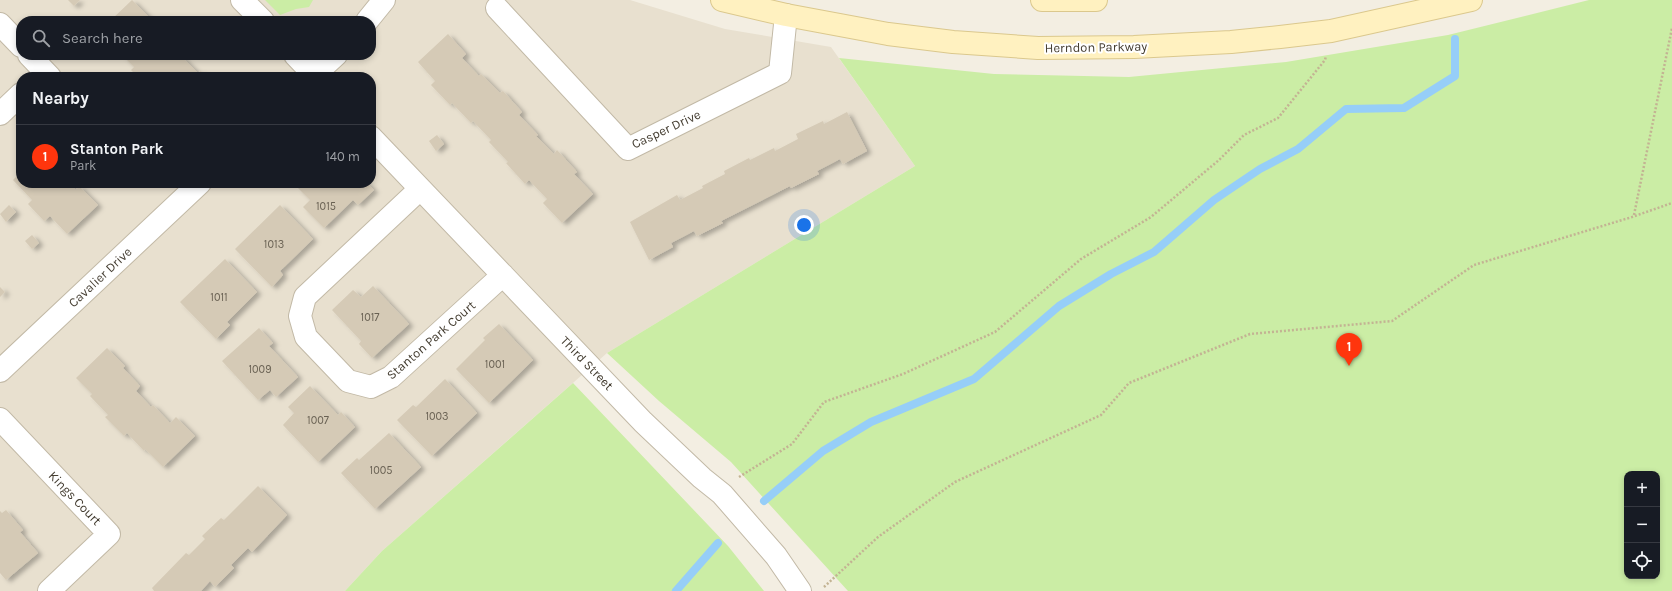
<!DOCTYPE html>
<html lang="en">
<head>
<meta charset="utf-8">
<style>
	:root { --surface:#171b24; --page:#242831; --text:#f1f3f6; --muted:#9ea1a6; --line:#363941; --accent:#ff350d }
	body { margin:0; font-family:Karla,sans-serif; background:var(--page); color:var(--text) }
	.controls { position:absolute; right:12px; bottom:12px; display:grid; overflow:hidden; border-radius:8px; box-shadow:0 2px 6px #0003 }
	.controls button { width:36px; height:36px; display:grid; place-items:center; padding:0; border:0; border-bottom:1px solid var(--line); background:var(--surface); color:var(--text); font:20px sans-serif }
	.you { position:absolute; left:804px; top:225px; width:14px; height:14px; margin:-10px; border:3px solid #fff; border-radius:50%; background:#1a73e8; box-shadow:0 0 0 6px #1a73e833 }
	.badge { display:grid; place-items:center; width:26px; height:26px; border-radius:50%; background:var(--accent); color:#fff; font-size:13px; font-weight:700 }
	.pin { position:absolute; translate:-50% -33px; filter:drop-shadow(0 1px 2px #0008) }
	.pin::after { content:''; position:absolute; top:21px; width:14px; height:12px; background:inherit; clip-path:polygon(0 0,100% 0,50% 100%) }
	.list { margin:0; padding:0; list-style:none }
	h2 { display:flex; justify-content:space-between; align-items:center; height:52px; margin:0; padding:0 16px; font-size:17px }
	h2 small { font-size:13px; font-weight:400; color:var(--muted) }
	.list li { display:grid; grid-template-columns:26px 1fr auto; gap:12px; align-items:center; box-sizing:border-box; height:64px; padding:0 16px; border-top:1px solid var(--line) }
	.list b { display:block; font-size:15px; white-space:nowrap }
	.list p { margin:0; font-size:13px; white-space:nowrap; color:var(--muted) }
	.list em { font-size:13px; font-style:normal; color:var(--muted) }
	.icon { flex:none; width:22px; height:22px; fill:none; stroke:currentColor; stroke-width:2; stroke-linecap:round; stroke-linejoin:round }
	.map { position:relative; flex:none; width:1672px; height:591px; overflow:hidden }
	.search { position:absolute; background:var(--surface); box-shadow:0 2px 6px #0003; left:16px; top:16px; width:360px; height:44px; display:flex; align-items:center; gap:10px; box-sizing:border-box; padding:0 14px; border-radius:16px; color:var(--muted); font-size:15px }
	.panel { position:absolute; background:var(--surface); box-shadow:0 2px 6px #0003; left:16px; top:72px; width:360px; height:116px; border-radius:16px }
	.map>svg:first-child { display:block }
	.residential { fill:#e8e0cf; fill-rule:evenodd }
	.green { fill:#cbeda5; fill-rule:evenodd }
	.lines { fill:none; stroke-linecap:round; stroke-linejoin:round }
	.stream { stroke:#96cef8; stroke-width:8 }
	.building { fill:#d5cab6; filter:url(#shadow) }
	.minor-casing { stroke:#c2b9a6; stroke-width:24 }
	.secondary-casing { stroke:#dbc88d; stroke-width:24 }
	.path { stroke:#c3b393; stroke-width:2.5; stroke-dasharray:2 2; stroke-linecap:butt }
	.minor { stroke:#fff; stroke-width:22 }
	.secondary { stroke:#fff1c0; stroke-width:22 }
	.labels { text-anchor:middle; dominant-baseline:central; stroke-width:4; stroke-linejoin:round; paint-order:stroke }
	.number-label { font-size:11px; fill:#696153 }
	.street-label { font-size:13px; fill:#453e32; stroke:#fff }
</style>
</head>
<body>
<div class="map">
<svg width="1672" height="591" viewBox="0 0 1672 591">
	<defs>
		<filter id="shadow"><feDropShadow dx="4.5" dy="2.5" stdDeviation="2" flood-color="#0004"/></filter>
	</defs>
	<rect width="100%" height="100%" fill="#f3eee2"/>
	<!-- residential -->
	<path class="residential" d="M 0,0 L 630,0 L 725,29 L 831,47 L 915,166 L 607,353 L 382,551 L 345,591 L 0,591 ZM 21,21 L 371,21 L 371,55 L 21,55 ZM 21,77 L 371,77 L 371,183 L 21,183 Z"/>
	<!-- green -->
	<path class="green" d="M 265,0 L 313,0 L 309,7 L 296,9 L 280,15 Z
		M 1589,0 L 1672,0 L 1672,591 L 848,591 L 731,462 L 659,401 L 607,353 L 915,166 L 839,58 L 994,74 L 1129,77 L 1286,62 L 1448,35 ZM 1627,474 L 1657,474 L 1657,576 L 1627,576 Z
		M 573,383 L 728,546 L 764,591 L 345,591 L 382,551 Z"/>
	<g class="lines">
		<!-- stream -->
		<path class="stream" d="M 764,501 L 823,451 L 871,422 L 974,379 L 1059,306 L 1111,274 L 1154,252 L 1214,200 L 1260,169 L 1298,149 L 1346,109 L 1404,108 L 1455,76 L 1455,39
			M 676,591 L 718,543"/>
	</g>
	<!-- building -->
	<path class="building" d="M 68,0 L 80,0 L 74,6 Z
		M 132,0 L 151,19 L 148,21 L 110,21 Z
		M 448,34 L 466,54 L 462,58 L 479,76 L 481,74 L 500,93 L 503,91 L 522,112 L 519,115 L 538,135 L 536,136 L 554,154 L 557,150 L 577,172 L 574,174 L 593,194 L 562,223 L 543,203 L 547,199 L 529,180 L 525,184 L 506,163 L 508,162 L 489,142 L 491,140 L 473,121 L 471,123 L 452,103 L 450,105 L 431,85 L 435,81 L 418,62 Z
		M 122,55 L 172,55 L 177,60 L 181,56 L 198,73 L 201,71 L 206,77 L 138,77 L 131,70 L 134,67 Z
		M 847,112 L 867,151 L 843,164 L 840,159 L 817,171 L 819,174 L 791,188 L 790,186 L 721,221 L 723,223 L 697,236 L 694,231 L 671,243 L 673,247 L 649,260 L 630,222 L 677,195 L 680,200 L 703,188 L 702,186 L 725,174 L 724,171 L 749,158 L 750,160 L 774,148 L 775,151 L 798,139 L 796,134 L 823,121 L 824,124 Z
		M 437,135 L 444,144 L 436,151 L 429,141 Z
		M 21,172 L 21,183 L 69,183 L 76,190 L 79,186 L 98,205 L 67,234 L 50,216 L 44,221 L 28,204 L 32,200 L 13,180 Z
		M 304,183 L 367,183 L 374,190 L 358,205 L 353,200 L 324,228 L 303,207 L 310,200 L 298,188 Z
		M 9,205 L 16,212 L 6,222 L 0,214 Z
		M 280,205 L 313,239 L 280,271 L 283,275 L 272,287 L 235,249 Z
		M 32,235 L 39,243 L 32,249 L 25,241 Z
		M 225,259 L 257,292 L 227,322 L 230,325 L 216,339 L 180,302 Z
		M 373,286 L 409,324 L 372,358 L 359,344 L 361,341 L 332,310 L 353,290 L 361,297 Z
		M 0,287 L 5,292 L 0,297 Z
		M 499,324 L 533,360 L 489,403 L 456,369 L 485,340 L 483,338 Z
		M 259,328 L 273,343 L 269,346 L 298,377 L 276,397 L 270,390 L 258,400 L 222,361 Z
		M 107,348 L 125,366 L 123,368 L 140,386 L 136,391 L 151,407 L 153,405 L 170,423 L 176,417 L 195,436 L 163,467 L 145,449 L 144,451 L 127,433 L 124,436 L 105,417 L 108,415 L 90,396 L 92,394 L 76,378 Z
		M 445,379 L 477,413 L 432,456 L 397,420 L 413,405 L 416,407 Z
		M 310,386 L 338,415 L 341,412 L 355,427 L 318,462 L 283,425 L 294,413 L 288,407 Z
		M 389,433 L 421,467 L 375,509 L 341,473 L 357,458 L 359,460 Z
		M 258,486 L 287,515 L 252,552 L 248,548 L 231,565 L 234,568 L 215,587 L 210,581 L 201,591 L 154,591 L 152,588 L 186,553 L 189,555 L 205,539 L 202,536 L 221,518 L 224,520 Z
		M 6,510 L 23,530 L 20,532 L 38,553 L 6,580 L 0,573 L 0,511 L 2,513 Z"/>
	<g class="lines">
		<defs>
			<path id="minor" d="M 242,0 L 263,21
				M 497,8 L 628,149 L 780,73 L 786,15
				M 367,21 L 384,0
				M 0,24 L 21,46
				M 29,55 L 50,77
				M 295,55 L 316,77
				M 312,77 L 336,55
				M 0,114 L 21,94
				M 371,137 L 643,422 L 702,478 L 722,494 L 776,556 L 800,591
				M 420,189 L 305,297 L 300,316 L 306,337 L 348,381 L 371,387 L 391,377 L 503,275
				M 0,371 L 200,183
				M 0,419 L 109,534 L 49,591"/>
			<path id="secondary" d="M 722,0 L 786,15 L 888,34 L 953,42 L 1038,48 L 1134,47 L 1231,42 L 1280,37 L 1331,31 L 1471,0
				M 1042,0 L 1096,0"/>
		</defs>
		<!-- minor casing -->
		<use href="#minor" class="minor-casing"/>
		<!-- secondary casing -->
		<use href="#secondary" class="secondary-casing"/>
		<!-- path -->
		<path class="path" d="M 1634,215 L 1672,28
			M 739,477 L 792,444 L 824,402 L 903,374 L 995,332 L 1081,259 L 1151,217 L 1219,160 L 1244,135 L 1278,118 L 1325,60 L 1326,56
			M 824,587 L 878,537 L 955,482 L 1101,415 L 1129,383 L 1250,334 L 1392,321 L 1474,265 L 1632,217 L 1672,203"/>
		<!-- minor -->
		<use href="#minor" class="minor"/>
		<!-- secondary -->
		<use href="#secondary" class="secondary"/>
	</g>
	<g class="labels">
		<!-- number labels -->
		<g class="number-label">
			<text x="326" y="206">1015</text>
			<text x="274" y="244">1013</text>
			<text x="219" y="297">1011</text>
			<text x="370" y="317">1017</text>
			<text x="495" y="364">1001</text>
			<text x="260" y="369">1009</text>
			<text x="437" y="416">1003</text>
			<text x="318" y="420">1007</text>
			<text x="381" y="470">1005</text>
		</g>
		<!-- street labels -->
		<g class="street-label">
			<text transform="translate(1096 47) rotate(-1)">Herndon Parkway</text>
			<text transform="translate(666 129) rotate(-25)">Casper Drive</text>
			<text transform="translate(100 277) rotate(-43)">Cavalier Drive</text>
			<text transform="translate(431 340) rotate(-41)">Stanton Park Court</text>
			<text transform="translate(587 363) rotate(46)">Third Street</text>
			<text transform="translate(75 498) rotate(46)">Kings Court</text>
		</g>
	</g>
</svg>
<div class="controls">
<button>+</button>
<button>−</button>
<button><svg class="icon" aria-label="locate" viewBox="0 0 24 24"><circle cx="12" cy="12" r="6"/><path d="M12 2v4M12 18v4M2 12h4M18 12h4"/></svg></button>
</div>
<div class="you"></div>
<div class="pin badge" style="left:1349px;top:366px">1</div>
<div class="search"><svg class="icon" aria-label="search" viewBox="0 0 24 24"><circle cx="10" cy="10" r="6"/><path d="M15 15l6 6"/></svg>Search here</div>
<section class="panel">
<h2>Nearby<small></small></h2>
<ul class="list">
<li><span class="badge">1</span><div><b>Stanton Park</b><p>Park</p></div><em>140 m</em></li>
</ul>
</section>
</div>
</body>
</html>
